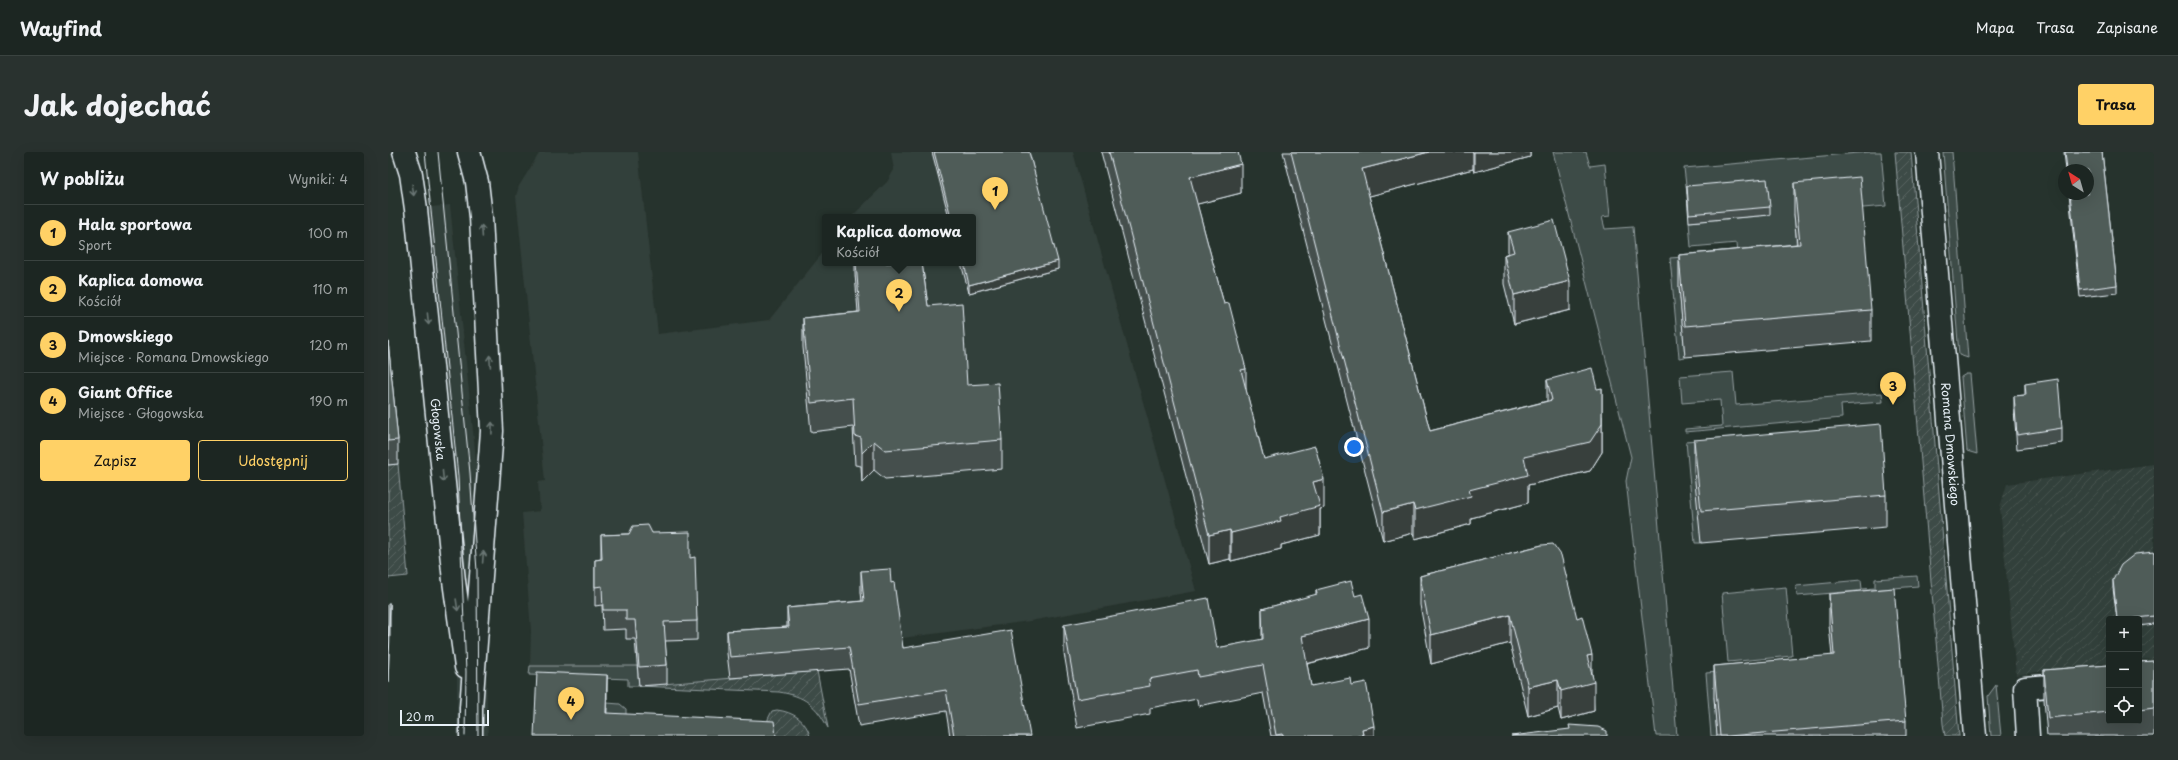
<!DOCTYPE html>
<html lang="pl">
<head>
<meta charset="utf-8">
<style>
	:root { --surface:#1c2622; --page:#29322f; --text:#f1f3f6; --muted:#a0a5a5; --line:#3a4340; --accent:#ffd166 }
	body { margin:0; font-family:"Playpen Sans",sans-serif; background:var(--page); color:var(--text) }
	.controls { position:absolute; right:12px; bottom:12px; display:grid; overflow:hidden; border-radius:4px; box-shadow:0 4px 16px #0002 }
	.controls button { width:36px; height:36px; display:grid; place-items:center; padding:0; border:0; border-bottom:1px solid var(--line); background:var(--surface); color:var(--text); font:20px sans-serif }
	.compass { position:absolute; left:1670px; top:12px; width:36px; height:36px; border-radius:50%; background:var(--surface); box-shadow:0 4px 16px #0002; rotate:323deg }
	.scale { position:absolute; left:12px; bottom:10px; width:89px; box-sizing:border-box; padding-left:4px; border:2px solid #e8f1f8; border-top:0; font-size:11px; line-height:14px; white-space:nowrap; color:#e8f1f8; -webkit-text-stroke:3px #26332d; paint-order:stroke }
	.you { position:absolute; left:966px; top:295px; width:14px; height:14px; margin:-10px; border:3px solid #fff; border-radius:50%; background:#1a73e8; box-shadow:0 0 0 6px #1a73e833 }
	.badge { display:grid; place-items:center; width:26px; height:26px; border-radius:50%; background:var(--accent); color:#111; font-size:13px; font-weight:700 }
	.pin { position:absolute; translate:-50% -33px; filter:drop-shadow(0 1px 2px #0008) }
	.pin::after { content:''; position:absolute; top:21px; width:14px; height:12px; background:inherit; clip-path:polygon(0 0,100% 0,50% 100%) }
	.popup { position:absolute; left:434px; top:62px; width:154px; height:52px; box-sizing:border-box; display:grid; place-content:center; border-radius:4px; background:var(--surface); filter:drop-shadow(0 1px 3px #0005); font-size:13px; white-space:nowrap; color:var(--muted) }
	.popup b { font-size:15px; color:var(--text) }
	.popup::after { content:''; position:absolute; left:50%; top:100%; margin-left:-8px; border:8px solid transparent; border-top-color:var(--surface) }
	.list { margin:0; padding:0; list-style:none }
	h2 { display:flex; justify-content:space-between; align-items:center; height:52px; margin:0; padding:0 16px; font-size:17px }
	h2 small { font-size:13px; font-weight:400; color:var(--muted) }
	.list li { display:grid; grid-template-columns:26px 1fr auto; gap:12px; align-items:center; box-sizing:border-box; height:56px; padding:0 16px; border-top:1px solid var(--line) }
	.list b { display:block; font-size:15px; white-space:nowrap }
	.list p { margin:0; font-size:13px; white-space:nowrap; color:var(--muted) }
	.list em { font-size:13px; font-style:normal; color:var(--muted) }
	.actions { display:flex; gap:8px; padding:12px 16px }
	.actions a { flex:1; padding:9px 0; border:1px solid var(--accent); border-radius:4px; text-align:center; font-size:14px; color:var(--accent) }
	.actions .main { background:var(--accent); color:#111 }
	.icon { flex:none; width:22px; height:22px; fill:none; stroke:currentColor; stroke-width:2; stroke-linecap:round; stroke-linejoin:round }
	.map { position:relative; flex:none; width:1766px; height:584px; overflow:hidden; border-radius:4px }
	header { display:flex; align-items:center; gap:24px; box-sizing:border-box; height:56px; padding:0 20px; background:var(--surface); border-bottom:1px solid var(--line) }
	header strong { font-size:19px }
	nav { display:flex; gap:22px; margin-inline-start:auto; font-size:14px }
	.intro { display:flex; align-items:center; justify-content:space-between; box-sizing:border-box; height:96px; padding:0 24px }
	h1 { margin:0; font-size:28px }
	.button { padding:10px 18px; border-radius:4px; background:var(--accent); color:#111; font-size:14px; font-weight:700 }
	main { display:flex; gap:24px; padding:0 24px }
	aside { flex:1; background:var(--surface); border-radius:4px; box-shadow:0 4px 16px #0002 }
	.map>svg:first-child { display:block }
	.built { fill:#333f3a }
	.industrial { fill:url(#industrial-furrows) }
	.grass { fill:#3e4b47; stroke:#939ea0 }
	.garden { fill:url(#garden-furrows); stroke:#939ea0 }
	.lines { fill:none; stroke-linecap:round; stroke-linejoin:round }
	.minor-casing { stroke:#e8f1f8; stroke-width:25 }
	.tertiary-casing { stroke:#e8f1f8; stroke-width:25 }
	.minor { stroke:#26332d; stroke-width:22 }
	.tertiary { stroke:#26332d; stroke-width:22 }
	.tram { stroke:#e8f1f8; stroke-width:1 }
	.wall { fill:#454f4d; stroke:#e8f1f8 }
	.shaded-wall { fill:#38403e; stroke:#e8f1f8 }
	.building { fill:#505c59; stroke:#e8f1f8 }
	.oneway { stroke:#6a7674 }
	.labels { text-anchor:middle; dominant-baseline:central; stroke-width:4; stroke-linejoin:round; paint-order:stroke }
	.street-label { font-size:12px; fill:#e8f1f8; stroke:#26332d }
</style>
</head>
<body>
<header>
<strong>Wayfind</strong>
<nav><a>Mapa</a><a>Trasa</a><a>Zapisane</a></nav>
</header>
<div class="intro"><h1>Jak dojechać</h1><a class="button">Trasa</a></div>
<main>
<aside>
<h2>W pobliżu<small>Wyniki: 4</small></h2>
<ul class="list">
<li><span class="badge">1</span><div><b>Hala sportowa</b><p>Sport</p></div><em>100 m</em></li>
<li><span class="badge">2</span><div><b>Kaplica domowa</b><p>Kościół</p></div><em>110 m</em></li>
<li><span class="badge">3</span><div><b>Dmowskiego</b><p>Miejsce · Romana Dmowskiego</p></div><em>120 m</em></li>
<li><span class="badge">4</span><div><b>Giant Office</b><p>Miejsce · Głogowska</p></div><em>190 m</em></li>
</ul>
<div class="actions"><a class="main">Zapisz</a><a>Udostępnij</a></div>
</aside>
<div class="map">
<svg width="1766" height="584" viewBox="0 0 1766 584">
	<defs>
		<pattern id="industrial-furrows" width="10" height="10" patternUnits="userSpaceOnUse"><rect width="10" height="10" fill="#333f3a"/><path d="M-1 1l2-2M0 10L10 0M9 11l2-2" fill="none" stroke="#47524e"/></pattern>
		<pattern id="garden-furrows" width="10" height="10" patternUnits="userSpaceOnUse"><rect width="10" height="10" fill="#3e4b47"/><path d="M-1 1l2-2M0 10L10 0M9 11l2-2" fill="none" stroke="#5a6562"/></pattern>
	</defs>
	<rect width="100%" height="100%" fill="#26332d"/>
	<filter id="ink" filterUnits="userSpaceOnUse"><feTurbulence type="fractalNoise" baseFrequency=".025" numOctaves="2"/><feDisplacementMap in="SourceGraphic" scale="8" xChannelSelector="R" yChannelSelector="G"/><feConvolveMatrix kernelMatrix="1 2 1 2 8 2 1 2 1" color-interpolation-filters="sRGB"/></filter>
	<g filter="url(#ink)">
		<!-- built -->
		<path class="built" d="M 152,0 L 250,0 L 270,182 L 381,168 L 437,98 L 437,111 L 585,111 L 585,65 L 463,65 L 499,30 L 506,18 L 503,0 L 685,0 L 808,439 L 642,469 L 454,494 L 455,517 L 251,534 L 249,514 L 142,514 L 143,479 L 134,361 L 152,359 L 150,330 L 157,329 L 128,44 L 131,34 Z
			M 62,53 L 88,308 L 89,310 L 92,308 L 100,584 L 69,584 L 69,465 L 34,56 Z"/>
		<!-- industrial -->
		<path class="industrial" d="M 1766,312 L 1766,507 L 1751,508 L 1751,467 L 1721,467 L 1721,511 L 1628,523 L 1612,355 L 1619,332 Z"/>
		<!-- grass -->
		<path class="grass" d="M 1165,0 L 1198,0 L 1202,14 L 1217,12 L 1222,64 L 1214,65 L 1217,77 L 1245,75 L 1289,584 L 1268,584 L 1238,329 L 1243,305 Z
			M 1482,0 L 1493,0 L 1498,54 L 1406,62 L 1409,99 L 1350,104 L 1349,91 L 1303,95 L 1301,70 L 1382,63 L 1299,42 L 1296,16 Z
			M 1555,0 L 1564,0 L 1580,206 L 1571,203 Z
			M 1333,102 L 1291,134 L 1297,205 L 1291,206 L 1282,106 Z
			M 1345,220 L 1348,253 L 1494,241 L 1495,250 L 1453,253 L 1454,266 L 1297,280 L 1297,277 L 1334,274 L 1332,248 L 1294,251 L 1292,224 Z
			M 1578,222 L 1582,222 L 1589,302 L 1579,299 L 1573,225 Z
			M 1356,284 L 1313,391 L 1307,391 L 1298,289 Z
			M 1529,424 L 1530,434 L 1409,444 L 1408,434 L 1473,428 L 1474,437 L 1487,436 L 1487,427 Z
			M 1398,435 L 1404,504 L 1340,510 L 1334,441 Z
			M 142,514 L 249,514 L 251,534 L 240,534 L 240,527 L 141,523 Z
			M 1368,517 L 1326,545 L 1329,584 L 1323,584 L 1318,521 Z
			M 1608,533 L 1613,584 L 1603,584 L 1600,544 Z
			M 219,551 L 232,552 L 238,557 L 238,584 L 218,584 Z"/>
		<!-- garden -->
		<path class="garden" d="M 1507,0 L 1523,0 L 1571,584 L 1557,584 L 1555,572 Z
			M 10,312 L 20,424 L 0,426 L 0,313 Z
			M 429,519 L 440,576 C 428,553 417,544 391,540 L 251,534 Z
			M 389,558 C 405,560 418,568 422,584 L 380,584 L 380,567 L 384,559 Z"/>
		<g class="lines">
			<defs>
				<g id="minor">
					<path id="s1" d="M 1539,0 L 1587,584"/>
					<path d="M 1640,584 L 1637,536 L 1721,529"/>
				</g>
				<g id="tertiary">
					<path id="s2" d="M 16,0 L 23,22 L 28,57 L 66,429 L 78,515"/>
					<path d="M 81,0 L 89,30 L 93,65 L 104,279 L 83,556 L 83,584"/>
				</g>
			</defs>
			<!-- minor casing -->
			<use href="#minor" class="minor-casing"/>
			<!-- tertiary casing -->
			<use href="#tertiary" class="tertiary-casing"/>
			<!-- minor -->
			<use href="#minor" class="minor"/>
			<!-- tertiary -->
			<use href="#tertiary" class="tertiary"/>
			<!-- tram -->
			<path class="tram" d="M 37,0 L 70,324 L 78,520 L 77,584
				M 50,0 L 82,321 L 89,419 L 90,584"/>
		</g>
		<!-- wall -->
		<path class="wall" d="M 544,0 L 641,0 L 670,117 L 581,141 L 573,111 L 585,111 L 585,65 L 561,65 Z
			M 713,0 L 850,0 L 853,41 L 809,52 L 836,152 L 858,217 L 858,238 L 876,307 L 936,356 L 932,357 L 932,383 L 893,393 L 893,397 L 843,409 L 842,407 L 821,412 Z
			M 895,0 L 1142,0 L 1142,5 L 1086,20 L 1085,17 L 981,44 L 1042,279 L 1159,249 L 1159,228 L 1214,264 L 1214,300 L 1202,319 L 1140,333 L 1140,351 L 1083,366 L 1083,372 L 1027,387 L 1025,381 L 995,389 Z
			M 1676,0 L 1714,0 L 1729,133 L 1729,141 L 1692,145 L 1681,42 L 1700,42 L 1700,18 L 1678,18 Z
			M 1406,31 L 1483,158 L 1483,189 L 1297,205 L 1291,134 L 1291,103 L 1409,92 L 1406,62 Z
			M 1299,34 L 1382,55 L 1382,63 L 1301,70 L 1299,42 Z
			M 1120,80 L 1182,158 L 1126,172 L 1116,132 L 1116,103 L 1120,101 Z
			M 467,111 L 534,111 L 540,154 L 579,233 L 614,288 L 614,317 L 497,327 L 486,318 L 474,330 L 473,314 L 467,313 L 465,275 L 423,280 L 415,195 L 415,166 L 470,160 L 467,122 Z
			M 0,189 L 10,288 L 10,312 L 0,313 Z
			M 1637,232 L 1674,276 L 1674,291 L 1629,297 L 1626,258 L 1626,244 L 1637,243 Z
			M 1306,288 L 1498,343 L 1498,375 L 1313,391 L 1306,319 Z
			M 264,381 L 302,406 L 309,469 L 309,488 L 277,489 L 279,513 L 279,532 L 251,534 L 247,487 L 238,487 L 238,477 L 215,478 L 214,453 L 207,454 L 207,408 L 213,407 L 213,383 Z
			M 1154,393 L 1204,523 L 1206,559 L 1173,568 L 1170,556 L 1140,564 L 1122,491 L 1043,512 L 1032,453 L 1032,424 Z
			M 1766,400 L 1766,472 L 1751,474 L 1751,467 L 1729,467 L 1725,436 L 1725,428 Z
			M 473,419 L 503,431 L 515,496 L 642,584 L 562,584 L 558,559 L 471,574 L 461,517 L 342,526 L 339,501 L 339,479 L 399,475 L 399,456 L 474,449 L 473,440 Z
			M 928,438 L 967,444 L 981,496 L 919,512 L 923,534 L 963,533 L 986,584 L 883,584 L 875,541 L 810,554 L 809,547 L 762,556 L 762,562 L 689,576 L 676,501 L 676,473 L 829,496 L 874,488 L 874,457 L 928,443 Z
			M 1441,442 L 1518,569 L 1518,584 L 1329,584 L 1326,545 L 1326,514 L 1444,504 L 1441,473 Z
			M 1766,509 L 1766,584 L 1659,584 L 1656,547 L 1656,518 L 1721,513 L 1721,569 L 1751,569 L 1751,510 Z"/>
		<!-- shaded-wall -->
		<path class="shaded-wall" d="M 1041,0 L 1085,0 L 1085,17 L 974,46 L 974,17 Z
			M 1086,0 L 1142,0 L 1142,5 L 1086,20 Z
			M 853,12 L 853,41 L 802,54 L 802,25 Z
			M 670,109 L 670,117 L 581,141 L 581,133 Z
			M 1182,129 L 1182,158 L 1126,172 L 1126,143 Z
			M 1214,236 L 1214,300 L 1202,319 L 1140,333 L 1140,351 L 1083,366 L 1083,372 L 1027,387 L 1027,358 L 1081,338 L 1136,305 Z
			M 486,289 L 486,318 L 474,330 L 474,301 Z
			M 936,327 L 936,356 L 932,357 L 932,383 L 893,393 L 893,397 L 843,409 L 843,381 L 892,365 L 925,330 Z
			M 1025,352 L 1025,381 L 995,389 L 995,360 Z
			M 842,378 L 842,407 L 821,412 L 821,383 Z
			M 2,452 L 2,483 L 0,530 L 0,499 Z
			M 1122,463 L 1122,491 L 1043,512 L 1043,483 Z
			M 981,467 L 981,496 L 914,513 L 914,484 Z
			M 1204,503 L 1204,530 L 1206,530 L 1206,559 L 1173,568 L 1173,539 L 1199,504 Z
			M 219,523 L 219,551 L 218,584 L 218,561 Z
			M 1170,528 L 1170,556 L 1140,564 L 1140,535 Z
			M 986,574 L 986,584 L 975,584 L 974,577 Z"/>
		<!-- building -->
		<path class="building" d="M 546,0 L 641,0 L 670,109 L 581,133 L 576,111 L 585,111 L 585,65 L 563,65 Z
			M 721,0 L 850,0 L 853,12 L 802,25 L 836,152 L 841,151 L 858,217 L 853,218 L 876,307 L 927,294 L 936,327 L 925,330 L 932,354 L 892,365 L 893,369 L 843,381 L 842,378 L 821,383 Z
			M 903,0 L 1041,0 L 974,17 L 1042,279 L 1164,248 L 1159,228 L 1204,216 L 1209,237 L 1214,236 L 1214,272 L 1202,290 L 1136,305 L 1140,323 L 1081,338 L 1083,344 L 1027,358 L 1025,352 L 995,360 Z
			M 1677,0 L 1714,0 L 1729,133 L 1692,138 L 1682,42 L 1700,42 L 1700,18 L 1679,18 Z
			M 1472,25 L 1483,158 L 1297,174 L 1291,103 L 1412,92 L 1406,31 Z
			M 1379,27 L 1382,55 L 1301,62 L 1299,34 Z
			M 1166,68 L 1182,129 L 1126,143 L 1116,103 L 1126,100 L 1120,80 Z
			M 468,111 L 534,111 L 540,154 L 574,151 L 579,233 L 610,231 L 614,288 L 497,298 L 486,289 L 474,301 L 473,286 L 467,284 L 465,246 L 423,251 L 415,166 L 472,160 Z
			M 0,189 L 10,288 L 0,289 Z
			M 1670,227 L 1674,276 L 1629,283 L 1626,244 L 1638,243 L 1637,232 Z
			M 1493,272 L 1498,343 L 1313,359 L 1306,288 Z
			M 260,373 L 264,381 L 302,380 L 302,406 L 307,405 L 309,469 L 276,470 L 279,513 L 251,515 L 247,468 L 238,468 L 238,458 L 215,458 L 214,434 L 207,435 L 207,408 L 214,407 L 213,383 L 241,382 L 245,374 Z
			M 1165,392 L 1173,403 L 1189,466 L 1194,464 L 1204,503 L 1199,504 L 1206,530 L 1173,539 L 1170,528 L 1140,535 L 1122,463 L 1043,483 L 1032,424 L 1154,393 Z
			M 1766,400 L 1766,464 L 1740,467 L 1729,467 L 1725,428 L 1733,413 L 1747,402 Z
			M 502,417 L 503,431 L 506,430 L 515,496 L 623,478 L 642,584 L 566,584 L 558,538 L 471,552 L 461,495 L 342,505 L 339,479 L 401,475 L 399,456 L 476,449 L 473,419 Z
			M 963,429 L 967,444 L 974,442 L 981,467 L 914,484 L 923,534 L 962,526 L 963,533 L 978,530 L 986,574 L 974,577 L 975,582 L 966,584 L 895,584 L 894,582 L 888,583 L 875,513 L 810,525 L 809,518 L 761,527 L 762,534 L 689,547 L 676,473 L 820,446 L 829,496 L 875,487 L 874,457 L 929,442 L 928,438 Z
			M 1506,436 L 1518,569 L 1340,584 L 1332,584 L 1326,514 L 1446,503 L 1441,442 Z
			M 0,452 L 2,452 L 0,499 Z
			M 1766,509 L 1766,556 L 1751,558 L 1751,510 Z
			M 1721,513 L 1721,560 L 1660,566 L 1656,518 Z
			M 149,520 L 219,523 L 218,561 L 386,569 L 388,584 L 146,584 Z
			M 1181,573 L 1210,575 L 1219,579 L 1219,584 L 1123,584 L 1182,577 Z"/>
		<!-- one-way arrows -->
		<defs><path id="oneway-shaft" d="M-6 0H5M1.5-3L5.5 0L1.5 3" fill="none" stroke-width="1.6" stroke-linecap="round" stroke-linejoin="round"/></defs>
		<g class="oneway">
			<use href="#oneway-shaft" transform="translate(25 38) rotate(82)"/>
			<use href="#oneway-shaft" transform="translate(94 79) rotate(-94)"/>
			<use href="#oneway-shaft" transform="translate(40 167) rotate(84)"/>
			<use href="#oneway-shaft" transform="translate(102 209) rotate(-94)"/>
			<use href="#oneway-shaft" transform="translate(104 276) rotate(-89)"/>
			<use href="#oneway-shaft" transform="translate(55 324) rotate(84)"/>
			<use href="#oneway-shaft" transform="translate(95 405) rotate(-86)"/>
			<use href="#oneway-shaft" transform="translate(69 453) rotate(82)"/>
		</g>
	</g>
	<g class="labels">
		<!-- street labels -->
		<g class="street-label">
			<text stroke="none"><textPath href="#s2" startOffset="280">Głogowska</textPath></text>
			<text stroke="none"><textPath href="#s1" startOffset="293">Romana Dmowskiego</textPath></text>
		</g>
	</g>
</svg>
<div class="controls">
<button>+</button>
<button>−</button>
<button><svg class="icon" aria-label="locate" viewBox="0 0 24 24"><circle cx="12" cy="12" r="6"/><path d="M12 2v4M12 18v4M2 12h4M18 12h4"/></svg></button>
</div>
<svg class="compass" viewBox="-18 -18 36 36"><path d="M0-13l5 13h-10z" fill="#e53935"/><path d="M0 13l5-13h-10z" fill="#a0a5a5"/></svg>
<div class="scale">20 m</div>
<div class="you"></div>
<div class="pin badge" style="left:607px;top:58px">1</div>
<div class="pin badge" style="left:511px;top:160px">2</div>
<div class="popup"><b>Kaplica domowa</b>Kościół</div>
<div class="pin badge" style="left:1505px;top:253px">3</div>
<div class="pin badge" style="left:183px;top:568px">4</div>
</div>
</main>
</body>
</html>
